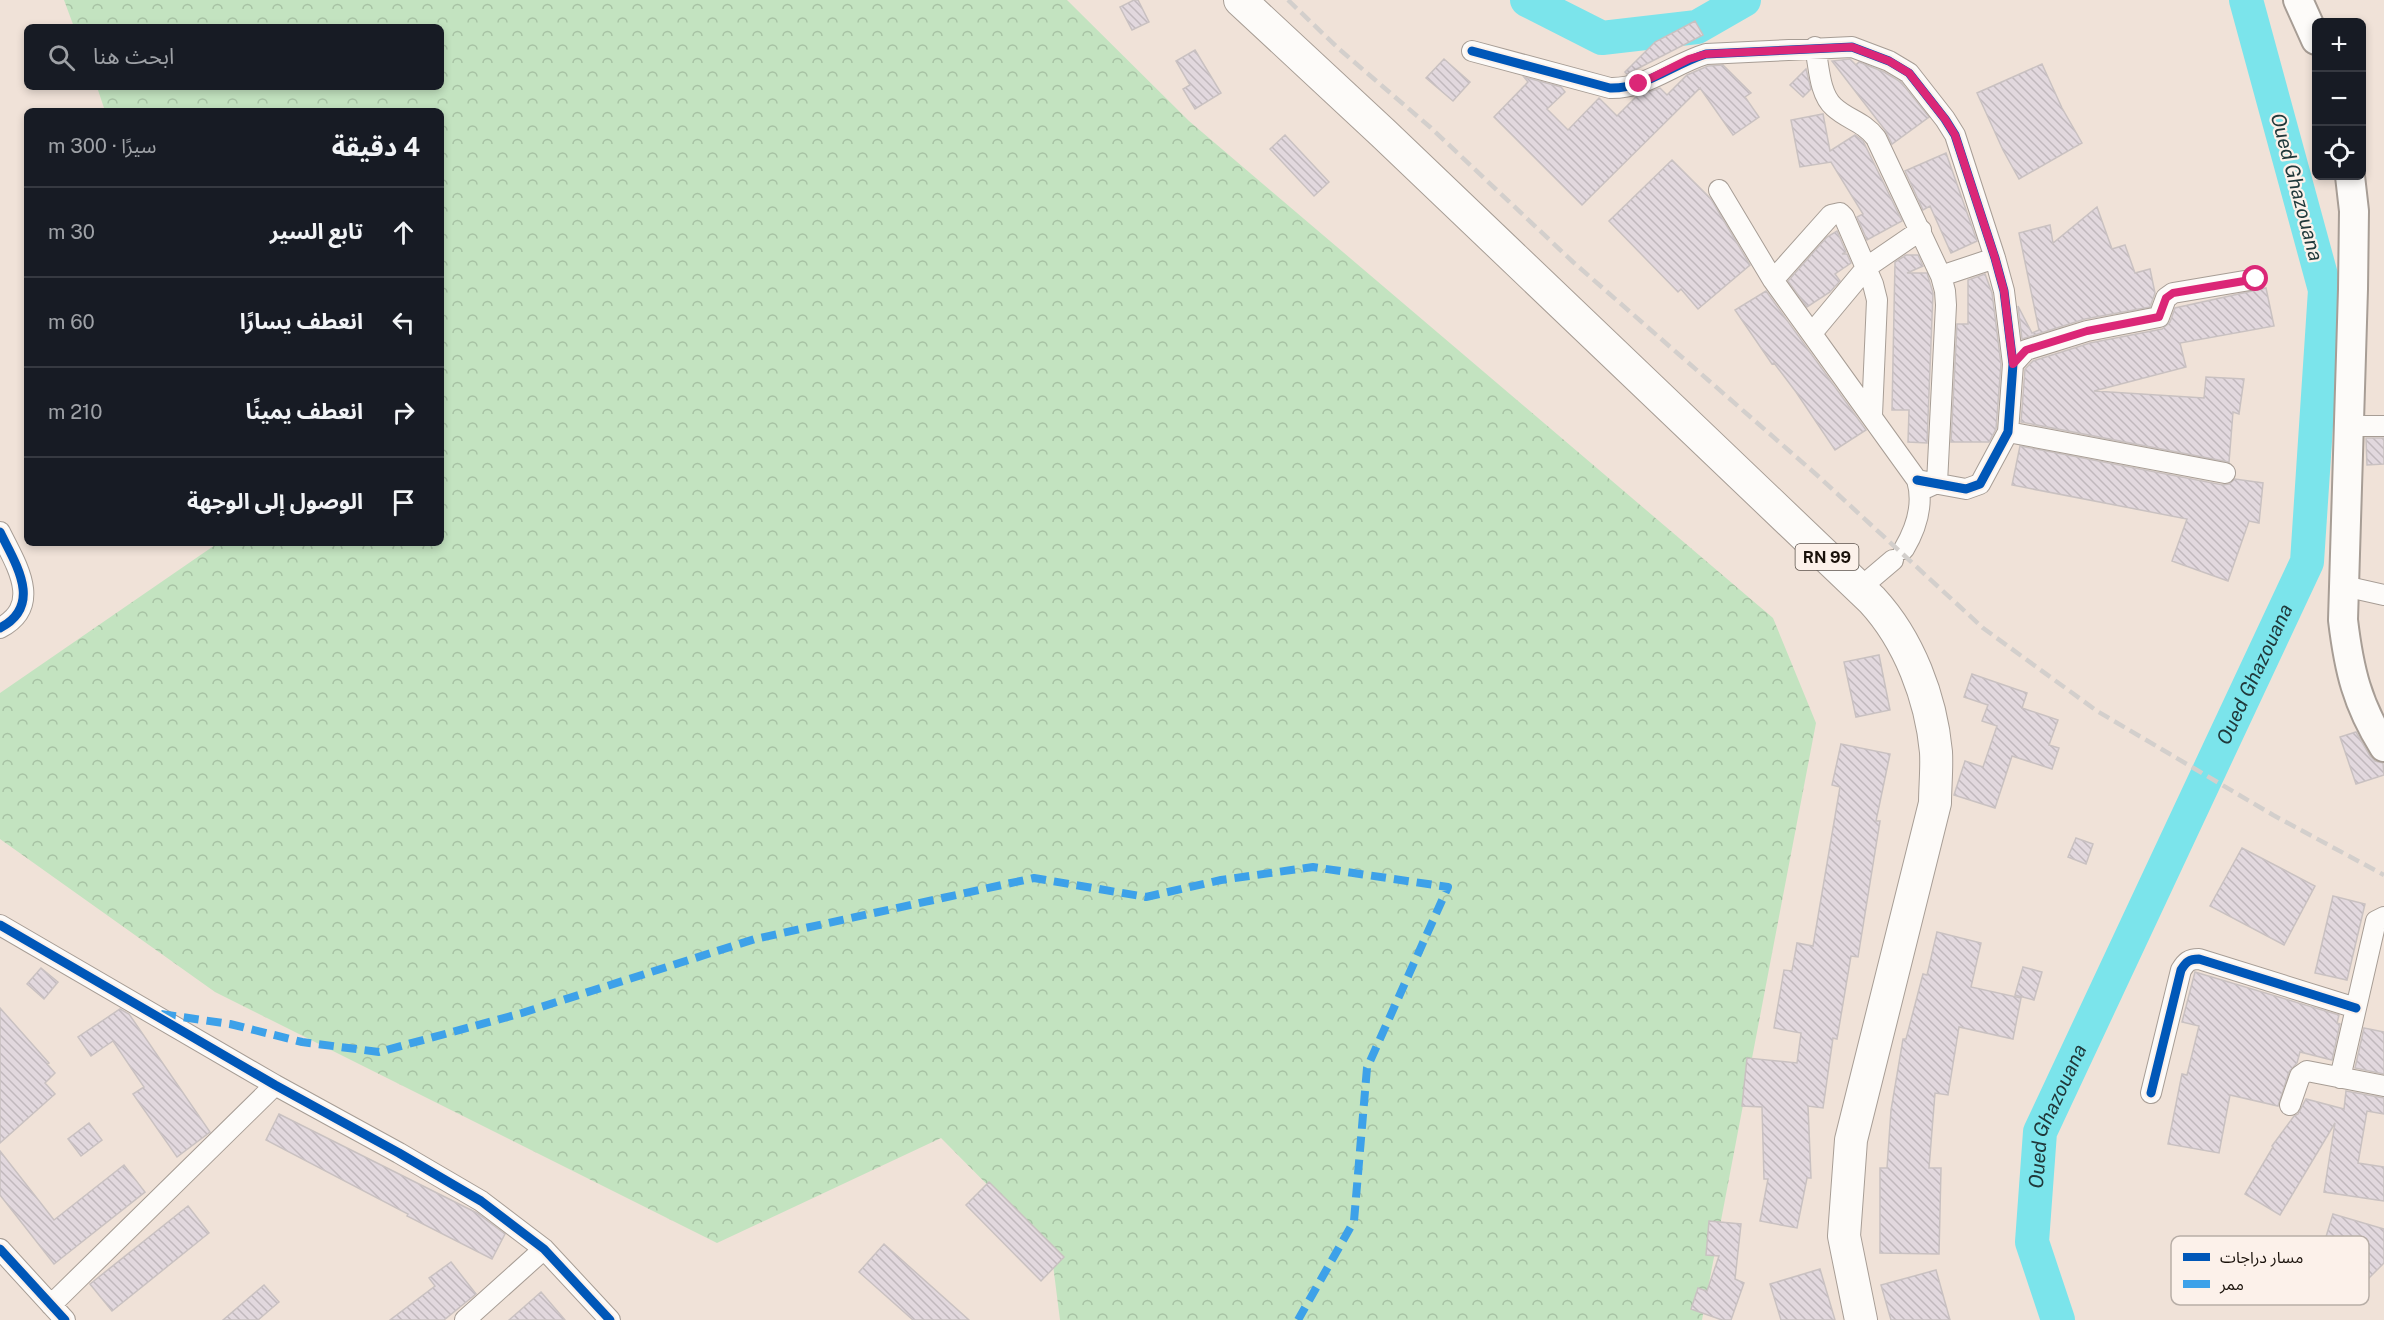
<!DOCTYPE html>
<html lang="ar">
<head>
<meta charset="utf-8">
<style>
	:root { --surface:#171b24; --page:#242831; --text:#f1f3f6; --muted:#9ea1a6; --line:#363941 }
	body { margin:0; font-family:"Public Sans","Noto Sans Arabic",sans-serif; background:var(--page); color:var(--text); direction:rtl }
	.controls { position:absolute; right:18px; top:18px; display:grid; overflow:hidden; border-radius:9px; box-shadow:0 3px 9px #0003 }
	.controls button { width:54px; height:54px; display:grid; place-items:center; padding:0; border:0; border-bottom:2px solid var(--line); background:var(--surface); color:var(--text); font:30px sans-serif }
	.stop { position:absolute; width:18px; height:18px; margin:-14px; border:4px solid #db2777; border-radius:50%; background:#fff }
	.stop.end { background:#db2777; border-color:#fff; box-shadow:0 2px 6px #0008 }
	.list { margin:0; padding:0; list-style:none }
	h2 { display:flex; justify-content:space-between; align-items:center; height:78px; margin:0; padding:0 24px; font-size:26px }
	h2 small { font-size:20px; font-weight:400; color:var(--muted) }
	.list li { display:grid; grid-template-columns:39px 1fr auto; gap:18px; align-items:center; box-sizing:border-box; height:90px; padding:0 24px; border-top:2px solid var(--line) }
	.list b { display:block; font-size:22px; white-space:nowrap }
	.list em { font-size:20px; font-style:normal; color:var(--muted) }
	.icon { flex:none; width:33px; height:33px; fill:none; stroke:currentColor; stroke-width:2; stroke-linecap:round; stroke-linejoin:round }
	.map { position:relative; flex:none; width:2384px; height:1320px; overflow:hidden; direction:ltr }
	.search { position:absolute; background:var(--surface); box-shadow:0 3px 9px #0003; left:24px; top:24px; width:420px; height:66px; display:flex; align-items:center; gap:15px; box-sizing:border-box; padding:0 21px; border-radius:9px; color:var(--muted); font-size:22px }
	.panel { position:absolute; background:var(--surface); box-shadow:0 3px 9px #0003; left:24px; top:108px; width:420px; height:438px; border-radius:9px; direction:rtl }
	.map>svg:first-child { display:block }
	.forest { fill:url(#forest-crowns) }
	.lines { fill:none; stroke-linecap:round; stroke-linejoin:round }
	.river { stroke:#7be4eb; stroke-width:34 }
	.building { fill:url(#building-back-hatch); stroke:#c9c1c1; stroke-width:1.5 }
	.minor-casing { stroke:#a79d95; stroke-width:22 }
	.secondary-casing { stroke:#a79d95; stroke-width:32 }
	.primary-casing { stroke:#a79d95; stroke-width:34 }
	.minor { stroke:#fdfbf9; stroke-width:20 }
	.secondary { stroke:#fdfbf9; stroke-width:28 }
	.primary { stroke:#fdfbf9; stroke-width:32 }
	.rail { stroke:#d3cfcc; stroke-width:4.5; stroke-dasharray:12 6; stroke-linecap:butt }
	.quiet { stroke:#3da1e9; stroke-width:8; stroke-dasharray:15 8; stroke-linecap:butt }
	.cycleway-casing { stroke:#fcf1ea; stroke-width:13 }
	.cycleway { stroke:#0057b8; stroke-width:9 }
	.route { stroke:#db2777; stroke-width:8 }
	.labels { text-anchor:middle; dominant-baseline:central; stroke-width:4.5; stroke-linejoin:round; paint-order:stroke }
	.shield { fill:#fcf1ea; stroke:#5d544d; stroke-width:1.5 }
	.shield-label { font-size:16px; font-weight:bold; fill:#19110a }
	.water-label { font-size:20px; font-style:italic; fill:#20393b; stroke:#fcf1ea }
	.key { fill:#fcf1ea; stroke:#b8aea7; stroke-width:1.5 }
	.key-label { font-size:16px; fill:#19110a }
</style>
</head>
<body>
<div class="map">
<svg width="2384" height="1320" viewBox="0 0 2384 1320">
	<defs>
		<pattern id="forest-crowns" width="20" height="18" patternUnits="userSpaceOnUse" patternTransform="scale(1.5)"><rect width="20" height="18" fill="#c3e3c0"/><path d="M2 6a3 3 0 1 1 6 0M12 15a3 3 0 1 1 6 0" fill="none" stroke="#a7c2a4"/></pattern>
		<pattern id="building-back-hatch" width="6" height="6" patternUnits="userSpaceOnUse" patternTransform="scale(1.5)"><rect width="6" height="6" fill="#e2d8de"/><path d="M-1 5l2 2M0 0l6 6M5-1l2 2" fill="none" stroke="#c1b8bd"/></pattern>
	</defs>
	<rect width="100%" height="100%" fill="#f0e2d8"/>
	<!-- forest -->
	<path class="forest" d="M 64,0 L 1067,0 L 1189,121 L 1773,618 L 1816,723 L 1702,1320 L 1060,1320 L 1051,1249 L 941,1138 L 717,1243 L 215,992 L 0,839 L 0,693 L 218,543 L 441,543 L 441,111 L 105,111 L 97,87 L 441,87 L 441,27 L 74,27 Z"/>
	<g class="lines">
		<!-- river -->
		<g class="river">
			<path d="M 1527,0 L 1602,38 L 1697,27 L 1744,0"/>
			<path id="s1" d="M 2058,1320 L 2032,1242 L 2040,1132 L 2307,562 L 2325,290 L 2246,0"/>
		</g>
	</g>
	<!-- building -->
	<path class="building" d="M 1134,0 L 1138,0 L 1149,22 L 1132,30 L 1120,7 Z
		M 1695,21 L 1703,35 L 1627,74 L 1625,72 L 1655,42 Z
		M 1195,50 L 1221,93 L 1195,109 L 1183,89 L 1190,85 L 1176,61 Z
		M 1444,59 L 1470,82 L 1453,101 L 1426,78 Z
		M 1850,59 L 1856,65 L 1859,62 L 1884,72 L 1901,82 L 1929,117 L 1892,144 L 1885,130 L 1832,61 Z
		M 2042,64 L 2062,108 L 2082,143 L 2019,179 L 2003,150 L 1977,93 Z
		M 1723,65 L 1751,93 L 1745,97 L 1759,117 L 1733,135 L 1700,88 L 1582,205 L 1494,117 L 1528,82 L 1524,77 L 1561,87 L 1565,92 L 1547,109 L 1568,130 L 1599,98 L 1617,116 L 1637,96 L 1660,88 L 1667,95 L 1687,75 L 1708,66 Z
		M 1806,69 L 1811,89 L 1803,97 L 1790,85 Z
		M 1823,114 L 1830,151 L 1855,135 L 1863,141 L 1902,221 L 1867,240 L 1857,217 L 1863,214 L 1831,162 L 1800,167 L 1791,120 Z
		M 1285,135 L 1329,182 L 1314,196 L 1270,149 Z
		M 1946,153 L 1977,241 L 1951,253 L 1930,206 L 1923,210 L 1905,171 Z
		M 1672,160 L 1711,199 L 1750,265 L 1698,309 L 1681,289 L 1678,292 L 1609,221 Z
		M 2097,207 L 2112,249 L 2125,245 L 2135,273 L 2150,269 L 2155,293 L 2150,307 L 2085,319 L 2022,339 L 2018,306 L 2032,333 L 2039,330 L 2019,233 L 2050,225 L 2053,243 Z
		M 1837,231 L 1846,252 L 1842,254 L 1847,254 L 1851,263 L 1835,274 L 1840,281 L 1830,292 L 1807,307 L 1788,281 L 1827,237 Z
		M 1906,255 L 1918,255 L 1923,266 L 1907,273 L 1927,273 L 1933,293 L 1927,443 L 1908,442 L 1909,410 L 1892,410 L 1895,262 Z
		M 1985,274 L 1992,293 L 2001,364 L 1996,429 L 1989,442 L 1951,442 L 1957,324 L 1968,324 L 1968,280 Z
		M 2266,288 L 2274,326 L 2180,343 L 2186,367 L 2094,391 L 2204,398 L 2206,377 L 2244,379 L 2239,414 L 2233,412 L 2229,462 L 2021,422 L 2025,369 L 2033,361 L 2090,343 L 2162,329 L 2170,322 L 2175,308 Z
		M 1766,291 L 1866,430 L 1835,450 L 1796,392 L 1774,363 L 1772,364 L 1735,310 Z
		M 2366,438 L 2384,438 L 2384,464 L 2367,465 Z
		M 2020,446 L 2223,485 L 2229,484 L 2235,479 L 2263,483 L 2259,523 L 2249,521 L 2228,581 L 2172,561 L 2187,519 L 2012,485 Z
		M 1879,655 L 1890,710 L 1856,717 L 1844,662 Z
		M 1972,674 L 2027,693 L 2022,708 L 2058,720 L 2049,745 L 2059,748 L 2052,769 L 2012,756 L 1995,808 L 1954,795 L 1965,761 L 1983,767 L 1997,726 L 1982,721 L 1988,705 L 1964,697 Z
		M 2356,732 L 2370,756 L 2375,761 L 2383,763 L 2384,775 L 2356,784 L 2340,737 Z
		M 1841,744 L 1890,754 L 1876,821 L 1880,821 L 1858,957 L 1851,956 L 1837,1039 L 1833,1038 L 1823,1108 L 1808,1106 L 1811,1178 L 1807,1178 L 1797,1228 L 1760,1221 L 1768,1179 L 1764,1179 L 1762,1107 L 1742,1106 L 1747,1058 L 1797,1063 L 1801,1033 L 1774,1028 L 1784,970 L 1792,971 L 1797,943 L 1813,946 L 1840,787 L 1832,785 Z
		M 2076,838 L 2093,844 L 2086,864 L 2068,857 Z
		M 2242,848 L 2315,886 L 2284,945 L 2210,906 Z
		M 2333,896 L 2365,904 L 2347,980 L 2315,973 Z
		M 1937,932 L 1981,943 L 1971,987 L 2021,998 L 2013,1039 L 1959,1027 L 1948,1095 L 1935,1093 L 1929,1168 L 1941,1168 L 1939,1254 L 1880,1253 L 1880,1168 L 1887,1168 L 1891,1110 L 1903,1039 L 1906,1039 L 1923,974 L 1927,975 Z
		M 2023,967 L 2042,972 L 2034,1000 L 2015,995 Z
		M 41,968 L 58,982 L 44,999 L 27,984 Z
		M 2195,972 L 2339,1015 L 2337,1023 L 2340,1024 L 2332,1060 L 2300,1052 L 2297,1063 L 2289,1072 L 2278,1106 L 2230,1095 L 2219,1153 L 2168,1144 L 2182,1074 L 2187,1075 L 2199,1026 L 2182,1022 Z
		M 0,1008 L 49,1063 L 47,1064 L 55,1073 L 45,1083 L 55,1094 L 0,1143 Z
		M 120,1009 L 129,1014 L 210,1132 L 177,1157 L 133,1094 L 144,1087 L 113,1041 L 91,1056 L 78,1037 Z
		M 2364,1028 L 2384,1032 L 2384,1074 L 2355,1068 Z
		M 2346,1091 L 2384,1098 L 2384,1114 L 2367,1111 L 2358,1163 L 2384,1167 L 2384,1201 L 2324,1192 L 2335,1123 L 2280,1215 L 2245,1194 L 2273,1147 L 2272,1146 L 2294,1116 L 2298,1114 L 2306,1099 L 2344,1109 Z
		M 279,1114 L 477,1213 L 505,1234 L 492,1259 L 407,1216 L 408,1214 L 266,1140 Z
		M 89,1123 L 102,1140 L 81,1156 L 68,1139 Z
		M 0,1151 L 54,1220 L 124,1165 L 145,1192 L 54,1264 L 0,1195 Z
		M 989,1182 L 1064,1257 L 1041,1281 L 966,1205 Z
		M 188,1206 L 209,1233 L 112,1311 L 90,1284 Z
		M 2333,1214 L 2384,1229 L 2384,1263 L 2365,1282 L 2342,1260 L 2321,1253 Z
		M 1709,1221 L 1741,1224 L 1735,1279 L 1744,1283 L 1731,1320 L 1722,1320 L 1691,1309 L 1698,1288 L 1707,1291 L 1719,1256 L 1706,1255 Z
		M 884,1244 L 969,1320 L 913,1320 L 859,1272 Z
		M 451,1262 L 476,1294 L 444,1320 L 390,1320 L 435,1286 L 429,1278 Z
		M 1820,1269 L 1835,1320 L 1781,1320 L 1770,1284 Z
		M 1936,1270 L 1950,1320 L 1891,1320 L 1881,1285 Z
		M 264,1285 L 279,1302 L 258,1320 L 223,1320 Z
		M 541,1292 L 565,1320 L 509,1320 Z"/>
	<g class="lines">
		<defs>
			<path id="minor" d="M 1815,47 C 1819,65 1819,94 1834,107 C 1848,120 1863,121 1876,138 L 1941,276 L 1945,291 L 1946,305 L 1937,483 L 1926,488
				M 1472,51 L 1610,88 C 1645,89 1673,64 1706,54 L 1852,47 L 1889,61 L 1909,73 L 1945,119 L 1955,135 L 1995,258 L 2004,291 L 2013,364 L 2008,432 L 1980,484 L 1966,489 L 1917,480
				M 1719,190 L 1773,280 L 1917,480 C 1924,504 1917,527 1904,549
				M 1941,276 L 1995,258
				M 1773,280 L 1831,215 L 1840,213 L 1844,217 L 1873,284 L 1877,300 L 1872,415
				M 1812,333 L 1867,267 L 1921,230
				M 2013,364 L 2026,350 L 2087,331 L 2159,317 L 2166,298 L 2173,293 L 2256,279
				M 2350,426 L 2384,426
				M 2008,432 L 2225,473
				M 0,532 C 15,563 44,605 0,628
				M 2344,586 L 2384,595
				M 1860,588 L 1893,560
				M 0,925 L 275,1085 L 399,1153 L 481,1201 L 544,1249 L 610,1320
				M 2340,1078 L 2376,921 L 2384,917
				M 2151,1093 L 2181,970 C 2186,962 2189,959 2199,959 L 2356,1008
				M 2290,1105 L 2300,1076 L 2307,1071 L 2384,1086
				M 0,1249 L 65,1320
				M 51,1305 L 275,1085
				M 465,1320 L 544,1249"/>
			<path id="secondary" d="M 2298,0 L 2316,40
				M 2350,176 L 2354,211 L 2353,289 L 2343,620 C 2349,670 2357,704 2384,747"/>
			<path id="primary" d="M 1240,0 L 1383,133 L 1872,600 C 1909,640 1931,698 1936,752 C 1937,769 1935,787 1935,803 L 1851,1140 L 1844,1236 L 1861,1320"/>
		</defs>
		<!-- minor casing -->
		<use href="#minor" class="minor-casing"/>
		<!-- secondary casing -->
		<use href="#secondary" class="secondary-casing"/>
		<!-- primary casing -->
		<use href="#primary" class="primary-casing"/>
		<!-- minor -->
		<use href="#minor" class="minor"/>
		<!-- secondary -->
		<use href="#secondary" class="secondary"/>
		<!-- primary -->
		<use href="#primary" class="primary"/>
		<!-- rail -->
		<path class="rail" d="M 1288,0 L 1339,49 L 1430,127 L 1573,262 L 1818,476 L 1983,628 L 2097,711 L 2273,815 L 2384,875"/>
		<!-- quiet -->
		<path class="quiet" d="M 161,1014 L 230,1024 L 302,1042 L 379,1052 L 522,1013 L 755,939 L 1034,878 L 1146,897 L 1221,880 L 1313,867 L 1448,887 L 1367,1068 L 1354,1221 L 1298,1320"/>
		<defs>
			<path id="cycleway" d="M 1472,51 L 1610,88 C 1645,89 1673,64 1706,54 L 1852,47 L 1889,61 L 1909,73 L 1945,119 L 1955,135 L 1995,258 L 2004,291 L 2013,364 L 2008,432 L 1980,484 L 1966,489 L 1917,480
				M 0,532 C 15,563 44,605 0,628
				M 0,925 L 275,1085 L 399,1153 L 481,1201 L 544,1249 L 610,1320
				M 2151,1093 L 2181,970 C 2186,962 2189,959 2199,959 L 2356,1008
				M 0,1249 L 65,1320"/>
		</defs>
		<!-- cycleway casing -->
		<use href="#cycleway" class="cycleway-casing"/>
		<!-- cycleway -->
		<use href="#cycleway" class="cycleway"/>
	</g>
	<g class="lines">
		<!-- route -->
		<path class="route" d="M 1639,84 L 1689,59 L 1706,54 L 1852,47 L 1889,61 L 1909,73 L 1945,119 L 1955,135 L 1995,258 L 2004,291 L 2013,364 L 2026,350 L 2087,331 L 2159,317 L 2166,298 L 2173,293 L 2256,279"/>
	</g>
	<g class="labels">
		<!-- shield labels -->
		<rect class="shield" x="1795.5" y="544" width="63" height="26" rx="4.5"/>
		<g class="shield-label">
			<text x="1827" y="557">RN 99</text>
		</g>
		<!-- water labels -->
		<g class="water-label">
			<text transform="translate(2297 187) rotate(75)">Oued Ghazouana</text>
			<text stroke="none"><textPath href="#s1" startOffset="698">Oued Ghazouana</textPath></text>
			<text stroke="none"><textPath href="#s1" startOffset="212">Oued Ghazouana</textPath></text>
		</g>
	</g>
	<!-- legend -->
	<rect x="2171" y="1236" width="198" height="69" rx="9" class="key"/>
	<rect x="2183" y="1253" width="27" height="8" fill="#0057b8"/>
	<rect x="2183" y="1280" width="27" height="8" fill="#3da1e9"/>
	<g class="key-label">
		<text x="2220" y="1263">مسار دراجات</text>
		<text x="2220" y="1290">ممر</text>
	</g>
</svg>
<div class="controls">
<button>+</button>
<button>−</button>
<button><svg class="icon" aria-label="locate" viewBox="0 0 24 24"><circle cx="12" cy="12" r="6"/><path d="M12 2v4M12 18v4M2 12h4M18 12h4"/></svg></button>
</div>
<div class="stop" style="left:2256px;top:279px"></div>
<div class="stop end" style="left:1639px;top:84px"></div>
<div class="search"><svg class="icon" aria-label="search" viewBox="0 0 24 24"><circle cx="10" cy="10" r="6"/><path d="M15 15l6 6"/></svg>ابحث هنا</div>
<section class="panel">
<h2>4 دقيقة<small>سيرًا · 300 m</small></h2>
<ul class="list">
<li><svg class="icon" aria-label="ahead" viewBox="0 0 24 24"><path d="M12 20V5M6 11l6-6 6 6"/></svg><div><b>تابع السير</b></div><em>30 m</em></li>
<li><svg class="icon" aria-label="left" viewBox="0 0 24 24"><path d="M17 20v-9H6M10 6l-5 5 5 5"/></svg><div><b>انعطف يسارًا</b></div><em>60 m</em></li>
<li><svg class="icon" aria-label="right" viewBox="0 0 24 24"><path d="M7 20v-9h11M14 6l5 5-5 5"/></svg><div><b>انعطف يمينًا</b></div><em>210 m</em></li>
<li><svg class="icon" aria-label="arrive" viewBox="0 0 24 24"><path d="M6 21V4h12l-3 4 3 4H6"/></svg><div><b>الوصول إلى الوجهة</b></div></li>
</ul>
</section>
</div>
</body>
</html>
